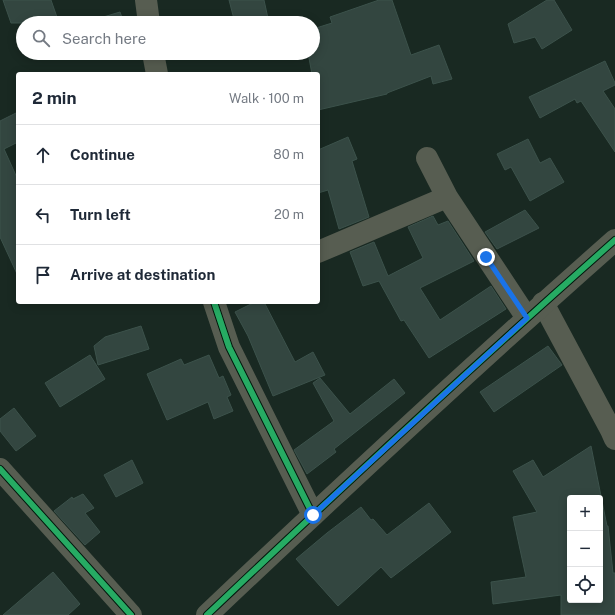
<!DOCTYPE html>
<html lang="en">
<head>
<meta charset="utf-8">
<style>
	:root { --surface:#fff; --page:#f6f6f7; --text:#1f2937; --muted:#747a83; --line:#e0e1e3 }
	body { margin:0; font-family:"Public Sans",sans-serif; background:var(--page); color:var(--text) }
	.controls { position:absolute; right:12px; bottom:12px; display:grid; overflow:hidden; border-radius:4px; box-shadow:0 2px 10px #0003 }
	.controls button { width:36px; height:36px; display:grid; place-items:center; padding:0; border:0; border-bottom:1px solid var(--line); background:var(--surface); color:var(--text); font:20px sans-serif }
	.stop { position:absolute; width:12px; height:12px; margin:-9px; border:3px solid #1a73e8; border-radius:50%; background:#fff }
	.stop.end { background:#1a73e8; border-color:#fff; box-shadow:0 1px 4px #0008 }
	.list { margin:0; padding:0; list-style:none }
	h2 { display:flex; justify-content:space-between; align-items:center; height:52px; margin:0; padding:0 16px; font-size:17px }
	h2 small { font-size:13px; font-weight:400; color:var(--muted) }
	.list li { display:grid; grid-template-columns:26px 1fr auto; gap:12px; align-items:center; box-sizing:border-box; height:60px; padding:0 16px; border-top:1px solid var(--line) }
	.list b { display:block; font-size:15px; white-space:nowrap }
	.list em { font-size:13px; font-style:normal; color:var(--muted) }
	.icon { flex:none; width:22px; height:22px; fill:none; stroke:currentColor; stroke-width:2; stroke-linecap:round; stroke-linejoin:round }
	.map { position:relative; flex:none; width:615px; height:615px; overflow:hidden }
	.search { position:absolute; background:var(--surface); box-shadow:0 2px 10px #0003; left:16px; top:16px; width:304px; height:44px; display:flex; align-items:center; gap:10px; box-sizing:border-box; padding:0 14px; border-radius:22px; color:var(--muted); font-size:15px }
	.panel { position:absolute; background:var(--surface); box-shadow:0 2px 10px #0003; left:16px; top:72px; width:304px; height:232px; border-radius:4px }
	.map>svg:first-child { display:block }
	.building { fill:#334640; stroke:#3c524b; fill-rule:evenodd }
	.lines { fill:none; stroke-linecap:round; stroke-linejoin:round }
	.minor { stroke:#575d51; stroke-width:22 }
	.tertiary { stroke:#575d51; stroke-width:22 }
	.cycleway-casing { stroke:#00170c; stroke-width:8 }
	.cycleway { stroke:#26ab63; stroke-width:6 }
	.route { stroke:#1a73e8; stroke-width:5 }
</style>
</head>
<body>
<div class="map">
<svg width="615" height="615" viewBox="0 0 615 615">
	<rect width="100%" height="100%" fill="#192922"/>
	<!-- building -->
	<path class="building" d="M 3,0 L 51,0 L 59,23 L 11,23 Z
		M 229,0 L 264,0 L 269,23 L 235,23 Z
		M 379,0 L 392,0 L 411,55 L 439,45 L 452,79 L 433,84 L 431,76 L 387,93 L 387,94 L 318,110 L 318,74 L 312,74 L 308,53 L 313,53 L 313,29 L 332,23 L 330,17 Z
		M 547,0 L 554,0 L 572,30 L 542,49 L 535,37 L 514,43 L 508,24 Z
		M 120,12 L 124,23 L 90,23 L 101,19 L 100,18 Z
		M 605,61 L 615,83 L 615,85 L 603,91 L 615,109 L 615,152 L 581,101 L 577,103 L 575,99 L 540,118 L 529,97 Z
		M 18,112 L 18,142 L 4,149 L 18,180 L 18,276 L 0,237 L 0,121 Z
		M 348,137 L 357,159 L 352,161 L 369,217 L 339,229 L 328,190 L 318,193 L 318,150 Z
		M 528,139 L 540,163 L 550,158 L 564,182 L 530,201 L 511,167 L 505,170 L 497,154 Z
		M 525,210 L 539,228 L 497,249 L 485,232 Z
		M 433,216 L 438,225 L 448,221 L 474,261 L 420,288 L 440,320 L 491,286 L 506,309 L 429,358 L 404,320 L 401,321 L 379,281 L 363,286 L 350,252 L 374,242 L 388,276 L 423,258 L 408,227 Z
		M 255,302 L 264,302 L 295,362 L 313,352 L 325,375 L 273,396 L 248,336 L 235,312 Z
		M 141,326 L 149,349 L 98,365 L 94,346 L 105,337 Z
		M 548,346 L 562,365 L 494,412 L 480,392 Z
		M 90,355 L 105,379 L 60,407 L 45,383 Z
		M 209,355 L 219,378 L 223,376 L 231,395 L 227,397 L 233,411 L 214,419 L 208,402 L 167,420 L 147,374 L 181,359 L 184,365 Z
		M 320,378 L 350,414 L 394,379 L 405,393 L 334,449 L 336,452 L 307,474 L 294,450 L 334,421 L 313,383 Z
		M 14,408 L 36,436 L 16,451 L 0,431 L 0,419 Z
		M 591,446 L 607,526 L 608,526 L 613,573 L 615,573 L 615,615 L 561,615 L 561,595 L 493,604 L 491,582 L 526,577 L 513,517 L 537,512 L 513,471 L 533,460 L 543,477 ZM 570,498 L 600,498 L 600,600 L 570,600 Z
		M 132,460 L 143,483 L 116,497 L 104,475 Z
		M 83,494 L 94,508 L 85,513 L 100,532 L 85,545 L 54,511 L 72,497 L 73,499 Z
		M 429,503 L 451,532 L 391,578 L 381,567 L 338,606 L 296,559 L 327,533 L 361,507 L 371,520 L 373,519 L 387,535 Z
		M 53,572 L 80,604 L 68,615 L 3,615 Z"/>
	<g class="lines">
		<!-- minor -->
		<path class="minor" d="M 146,0 L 149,23
			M 153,53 L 157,74
			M 427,158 L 447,197 L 527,318
			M 318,252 L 447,197
			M 214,302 L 229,347 L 313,515
			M 543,303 L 611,430 L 615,439
			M 0,469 L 131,615"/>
		<!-- tertiary -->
		<path class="tertiary" d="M 207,615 C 341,488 477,362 615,240"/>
		<defs>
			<path id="cycleway" d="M 214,302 L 229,347 L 313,515
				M 0,469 L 131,615
				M 207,615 C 341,488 477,362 615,240"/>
		</defs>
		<!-- cycleway casing -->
		<use href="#cycleway" class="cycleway-casing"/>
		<!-- cycleway -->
		<use href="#cycleway" class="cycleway"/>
	</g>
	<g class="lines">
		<!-- route -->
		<path class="route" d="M 313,515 L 527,318 L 486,257"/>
	</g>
</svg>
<div class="controls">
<button>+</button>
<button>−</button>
<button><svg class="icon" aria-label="locate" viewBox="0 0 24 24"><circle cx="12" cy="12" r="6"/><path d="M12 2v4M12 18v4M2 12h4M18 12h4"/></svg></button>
</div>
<div class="stop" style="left:313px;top:515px"></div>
<div class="stop end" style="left:486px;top:257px"></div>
<div class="search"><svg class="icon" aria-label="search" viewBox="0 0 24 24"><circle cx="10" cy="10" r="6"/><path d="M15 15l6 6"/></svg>Search here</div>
<section class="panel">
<h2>2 min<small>Walk · 100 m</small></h2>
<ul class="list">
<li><svg class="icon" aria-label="ahead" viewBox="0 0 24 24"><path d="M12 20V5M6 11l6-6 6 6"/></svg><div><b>Continue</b></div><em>80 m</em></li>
<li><svg class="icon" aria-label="left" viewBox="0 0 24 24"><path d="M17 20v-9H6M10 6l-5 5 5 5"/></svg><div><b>Turn left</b></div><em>20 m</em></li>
<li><svg class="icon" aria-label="arrive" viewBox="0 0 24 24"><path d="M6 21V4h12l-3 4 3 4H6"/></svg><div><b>Arrive at destination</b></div></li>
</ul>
</section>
</div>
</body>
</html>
